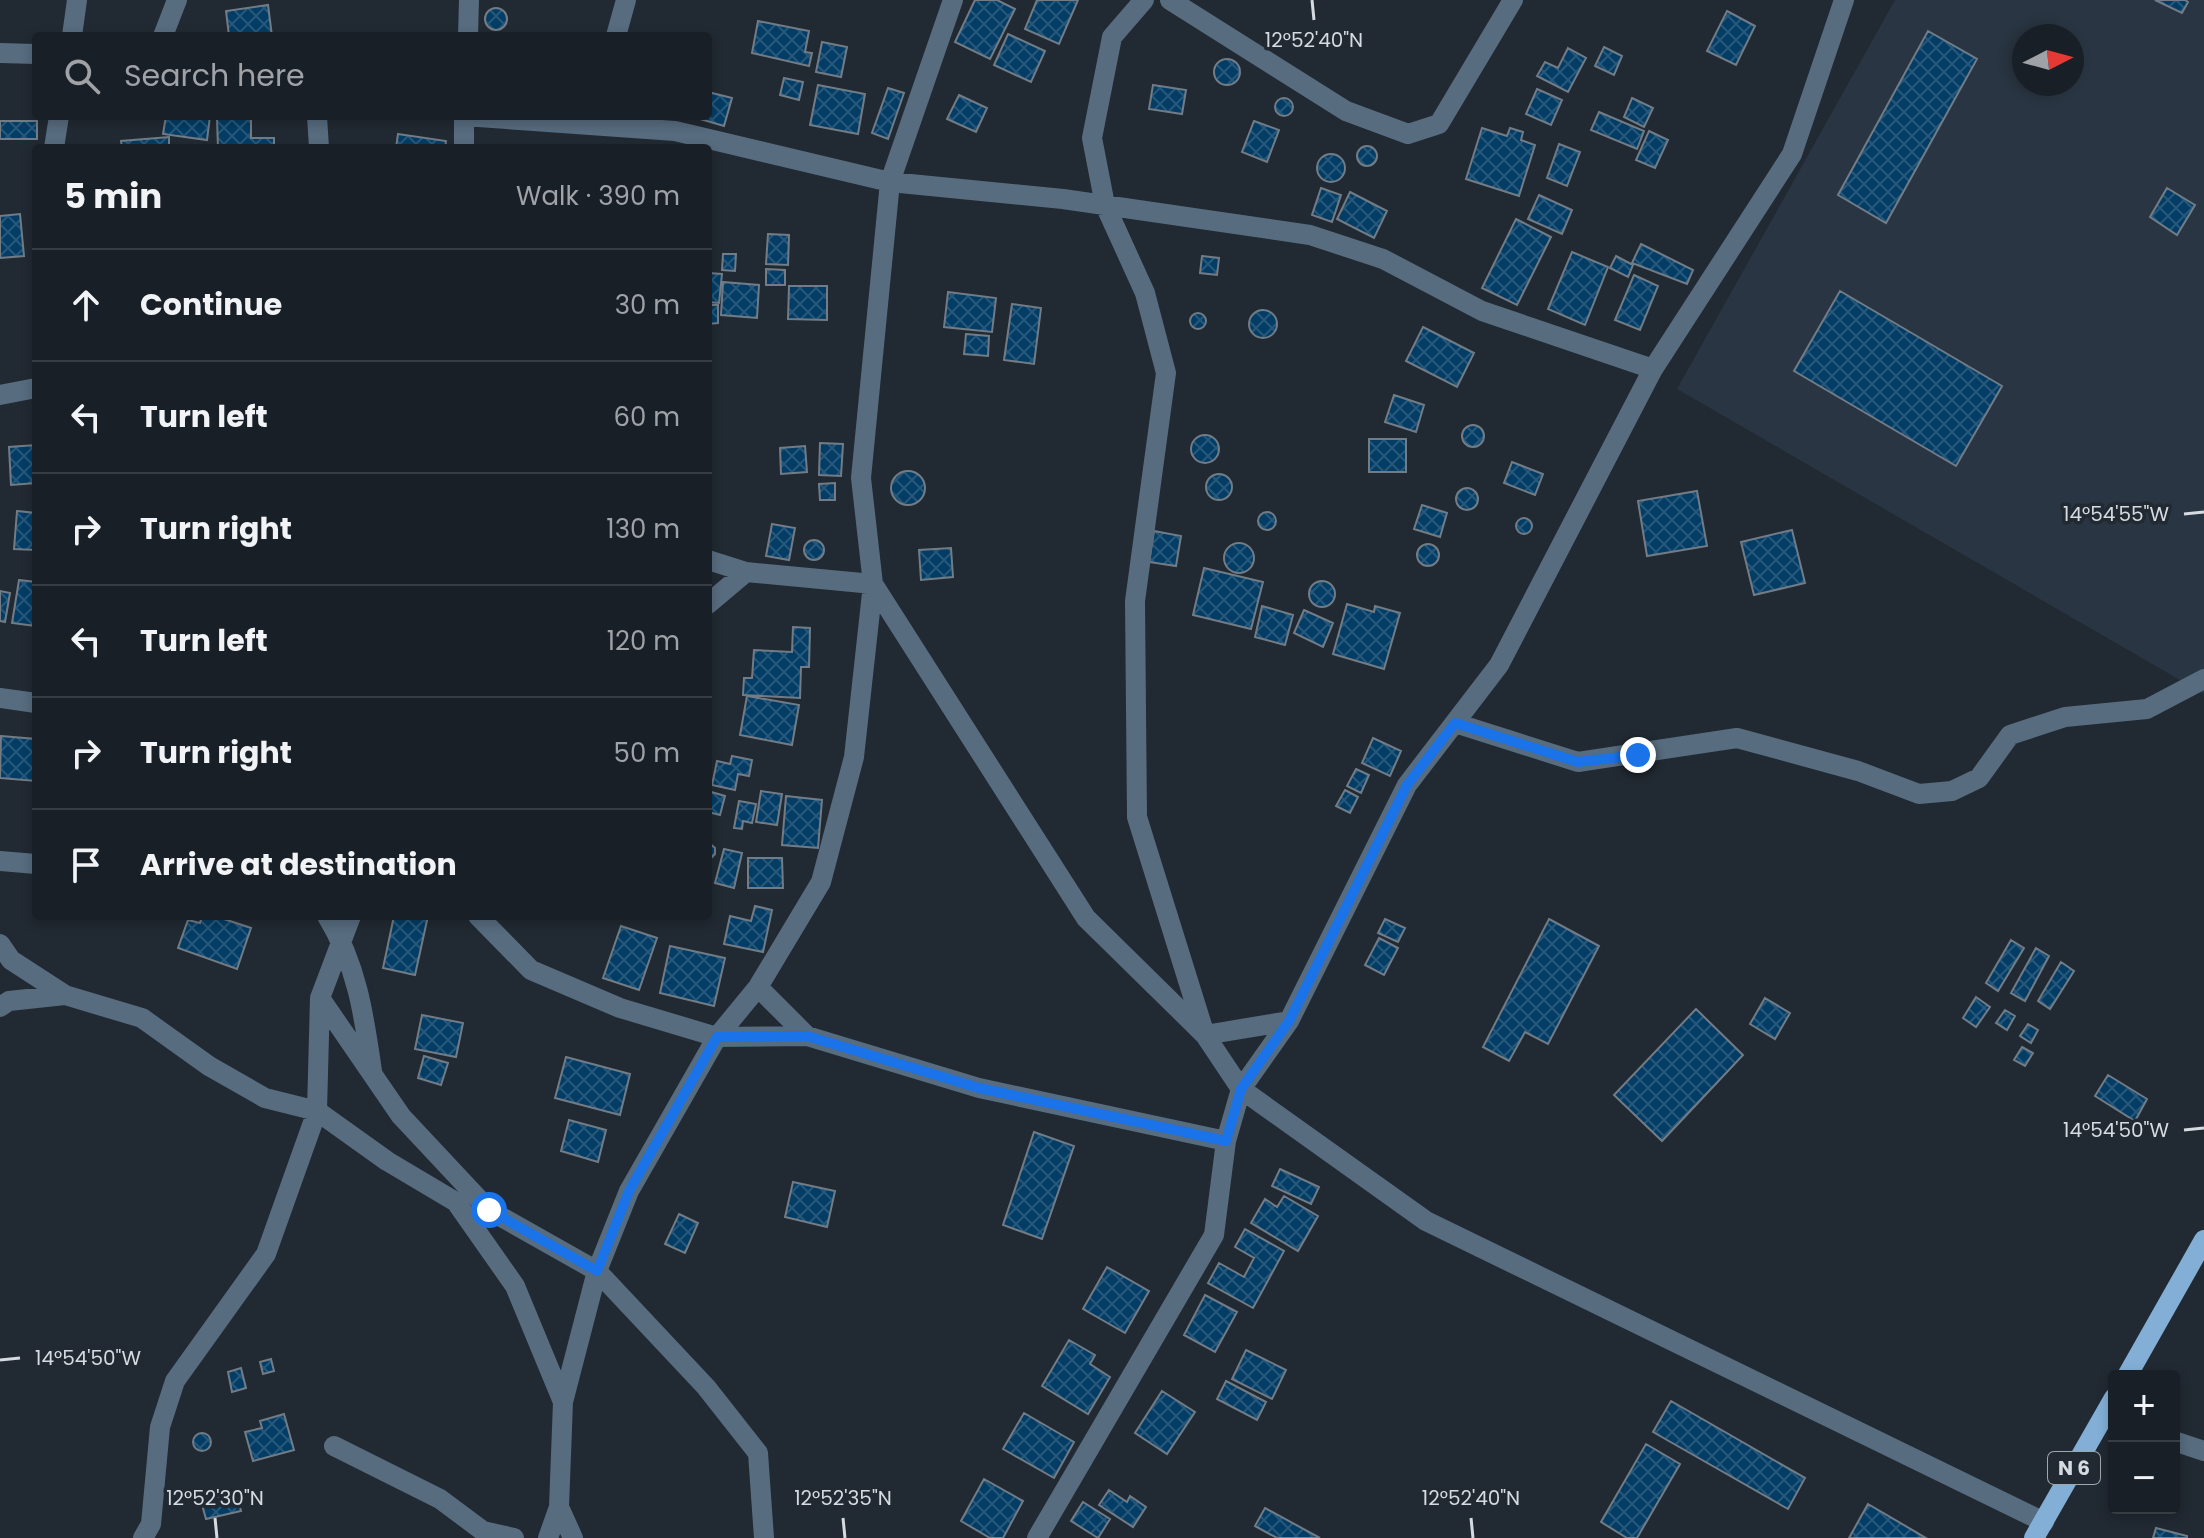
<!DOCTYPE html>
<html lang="en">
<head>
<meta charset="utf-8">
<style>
	:root { --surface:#191f26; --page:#262c32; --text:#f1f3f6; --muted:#9fa2a7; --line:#373d43 }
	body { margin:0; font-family:Poppins,sans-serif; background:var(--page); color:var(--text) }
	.controls { position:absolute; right:24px; bottom:24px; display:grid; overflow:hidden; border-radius:8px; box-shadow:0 4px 12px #0003 }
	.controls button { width:72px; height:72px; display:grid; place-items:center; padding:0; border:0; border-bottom:2px solid var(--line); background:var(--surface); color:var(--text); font:40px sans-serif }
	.compass { position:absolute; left:2012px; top:24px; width:72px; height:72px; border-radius:50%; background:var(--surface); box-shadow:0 4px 12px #0003; rotate:84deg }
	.stop { position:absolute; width:24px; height:24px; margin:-18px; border:6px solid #1a73e8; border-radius:50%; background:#fff }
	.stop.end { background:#1a73e8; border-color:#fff; box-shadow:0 2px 8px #0008 }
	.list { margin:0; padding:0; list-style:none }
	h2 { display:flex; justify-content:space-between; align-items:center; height:104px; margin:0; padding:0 32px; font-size:34px }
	h2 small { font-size:26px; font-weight:400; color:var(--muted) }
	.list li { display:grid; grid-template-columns:52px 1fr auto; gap:24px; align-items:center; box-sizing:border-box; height:112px; padding:0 32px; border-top:2px solid var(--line) }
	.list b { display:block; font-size:30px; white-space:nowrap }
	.list em { font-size:26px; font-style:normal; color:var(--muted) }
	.icon { flex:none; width:44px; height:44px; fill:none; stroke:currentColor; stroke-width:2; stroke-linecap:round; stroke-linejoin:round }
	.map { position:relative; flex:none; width:2204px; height:1538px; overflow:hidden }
	.search { position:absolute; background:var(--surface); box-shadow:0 4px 12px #0003; left:32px; top:32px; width:680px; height:88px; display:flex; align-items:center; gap:20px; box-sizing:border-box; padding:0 28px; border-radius:8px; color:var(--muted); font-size:30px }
	.panel { position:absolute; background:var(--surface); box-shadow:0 4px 12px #0003; left:32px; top:144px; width:680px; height:776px; border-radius:8px }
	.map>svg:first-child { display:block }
	.built { fill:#293542; fill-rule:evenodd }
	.building { fill:url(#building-cross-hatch); stroke:#717c86; stroke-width:2 }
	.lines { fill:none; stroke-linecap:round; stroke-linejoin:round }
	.minor { stroke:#576c7f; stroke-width:20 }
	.major { stroke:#83afd7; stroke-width:20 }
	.route { stroke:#1a73e8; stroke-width:10 }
	.ticks { fill:none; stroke:#d5dbe0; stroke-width:3 }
	.labels { text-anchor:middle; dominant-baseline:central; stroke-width:7; stroke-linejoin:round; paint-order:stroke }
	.shield { fill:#212932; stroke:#9fa6ac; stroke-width:2 }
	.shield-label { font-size:20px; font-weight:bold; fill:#d5dbe0 }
	.ticks-label { font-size:20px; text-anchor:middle; fill:#d5dbe0; stroke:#212932; stroke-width:7; stroke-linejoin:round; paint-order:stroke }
</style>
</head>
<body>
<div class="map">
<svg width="2204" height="1538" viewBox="0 0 2204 1538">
	<defs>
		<pattern id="building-cross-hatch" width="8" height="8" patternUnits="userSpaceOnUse" patternTransform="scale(2)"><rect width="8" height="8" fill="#033d65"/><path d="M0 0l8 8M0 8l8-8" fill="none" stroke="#27587b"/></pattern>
	</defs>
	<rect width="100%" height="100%" fill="#212932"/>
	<!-- built -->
	<path class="built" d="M 1895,0 L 2204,0 L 2204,694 L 1677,389 ZM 2024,36 L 2072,36 L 2072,84 L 2024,84 Z"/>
	<!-- building -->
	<path class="building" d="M 975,0 L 997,0 L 1015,9 L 990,59 L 955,42 Z
		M 1037,0 L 1078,0 L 1059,44 L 1025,29 Z
		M 2155,0 L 2185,0 L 2188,2 L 2182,13 Z
		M 268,5 L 272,36 L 229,36 L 226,11 Z
		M485 19a11 11 0 1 1 22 0a11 11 0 1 1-22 0Z
		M 1727,11 L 1755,26 L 1736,65 L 1707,51 Z
		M 758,21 L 809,31 L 805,52 L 812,53 L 809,66 L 752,53 Z
		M 1928,31 L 1977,59 L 1886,223 L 1838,195 Z
		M 1008,34 L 1045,51 L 1031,82 L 994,65 Z
		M 822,42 L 847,47 L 841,77 L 816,72 Z
		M 1604,47 L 1622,56 L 1614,75 L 1595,66 Z
		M 1568,48 L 1586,58 L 1568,92 L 1537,76 L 1545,62 L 1558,68 Z
		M1214 72a13 13 0 1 1 26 0a13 13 0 1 1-26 0Z
		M 784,78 L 803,82 L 799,100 L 780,95 Z
		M 818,85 L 865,94 L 858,134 L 810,125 Z
		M 1153,85 L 1186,90 L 1182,114 L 1149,109 Z
		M 888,88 L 904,93 L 888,139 L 872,133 Z
		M 1537,89 L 1562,100 L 1551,125 L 1526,114 Z
		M 708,92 L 732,98 L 724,126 L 690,116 L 708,116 Z
		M 959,95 L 987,108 L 976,132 L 947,119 Z
		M1275 107a9 9 0 1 1 18 0a9 9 0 1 1-18 0Z
		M 1632,98 L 1653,108 L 1644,127 L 1624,117 Z
		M 1599,112 L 1644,131 L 1637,149 L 1591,130 Z
		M 166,116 L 210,116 L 207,140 L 163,134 Z
		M 251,118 L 251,138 L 274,138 L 274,148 L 218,148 L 217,119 Z
		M 0,121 L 37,121 L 37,139 L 0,139 Z
		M 1254,121 L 1279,130 L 1267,162 L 1242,152 Z
		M 1482,128 L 1507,136 L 1510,128 L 1523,132 L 1521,140 L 1535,145 L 1519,196 L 1466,179 Z
		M 1649,131 L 1668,140 L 1655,168 L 1636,160 Z
		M 398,134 L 446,141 L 445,148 L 396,148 Z
		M 169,137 L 169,148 L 122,148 L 121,141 Z
		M 1559,144 L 1580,152 L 1567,186 L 1547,178 Z
		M1357 156a10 10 0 1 1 20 0a10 10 0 1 1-20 0Z
		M1317 168a14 14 0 1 1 28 0a14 14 0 1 1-28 0Z
		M 1321,188 L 1341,195 L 1332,222 L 1312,215 Z
		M 2167,188 L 2195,205 L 2177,235 L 2150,217 Z
		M 1350,192 L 1387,211 L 1374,238 L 1337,219 Z
		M 1539,195 L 1572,210 L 1562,234 L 1528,219 Z
		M 20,214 L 24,256 L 0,258 L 0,216 Z
		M 1516,219 L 1551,237 L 1517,305 L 1482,288 Z
		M 768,234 L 789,235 L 788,265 L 766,264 Z
		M 1641,244 L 1693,270 L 1687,284 L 1632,263 Z
		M 1572,252 L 1608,267 L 1585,325 L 1548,309 Z
		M 723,254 L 736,254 L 735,271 L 722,270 Z
		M 1202,256 L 1219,258 L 1217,275 L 1200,273 Z
		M 1616,256 L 1633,265 L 1628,277 L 1610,268 Z
		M 766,269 L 785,270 L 785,285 L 766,285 Z
		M 708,273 L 722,274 L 719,303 L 708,302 Z
		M 1634,275 L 1658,286 L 1640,330 L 1615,320 Z
		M 723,282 L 759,285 L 757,318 L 721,315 Z
		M 789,286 L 827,286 L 827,320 L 788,319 Z
		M 1840,291 L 2002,386 L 1956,466 L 1794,371 Z
		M 948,292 L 996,298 L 992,332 L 944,327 Z
		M 1012,304 L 1041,308 L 1034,364 L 1004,360 Z
		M 708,305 L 718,305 L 718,323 L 708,324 Z
		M1249 324a14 14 0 1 1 28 0a14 14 0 1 1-28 0Z
		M1190 321a8 8 0 1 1 16 0a8 8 0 1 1-16 0Z
		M 1423,327 L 1474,353 L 1457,387 L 1406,361 Z
		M 966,334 L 989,336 L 988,356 L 964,354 Z
		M 1394,395 L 1424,405 L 1416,432 L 1385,422 Z
		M1462 436a11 11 0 1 1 22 0a11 11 0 1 1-22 0Z
		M1191 449a14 14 0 1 1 28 0a14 14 0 1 1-28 0Z
		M 1369,439 L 1406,439 L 1406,472 L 1369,472 Z
		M 820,443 L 843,444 L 841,476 L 819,475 Z
		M 36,445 L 36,483 L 11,485 L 9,447 Z
		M 805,446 L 807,472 L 781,474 L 780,448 Z
		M 1512,462 L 1543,474 L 1535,495 L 1504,483 Z
		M891 488a17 17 0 1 1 34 0a17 17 0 1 1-34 0Z
		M1206 487a13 13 0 1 1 26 0a13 13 0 1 1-26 0Z
		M 835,483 L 835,500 L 820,500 L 819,484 Z
		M1456 499a11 11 0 1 1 22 0a11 11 0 1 1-22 0Z
		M 1697,491 L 1707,546 L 1647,556 L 1638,501 Z
		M 1422,505 L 1447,513 L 1440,537 L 1414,529 Z
		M 17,511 L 36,513 L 36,550 L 14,549 Z
		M1258 521a9 9 0 1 1 18 0a9 9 0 1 1-18 0Z
		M1516 526a8 8 0 1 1 16 0a8 8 0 1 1-16 0Z
		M 772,524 L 795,528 L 789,560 L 766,556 Z
		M 1792,530 L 1805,583 L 1754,595 L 1741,542 Z
		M 1154,531 L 1181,536 L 1176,566 L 1149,562 Z
		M804 550a10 10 0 1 1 20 0a10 10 0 1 1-20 0Z
		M1224 558a15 15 0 1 1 30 0a15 15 0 1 1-30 0Z
		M1417 555a11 11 0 1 1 22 0a11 11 0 1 1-22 0Z
		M 951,548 L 953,577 L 921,580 L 919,550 Z
		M 1204,568 L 1263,582 L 1251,629 L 1193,615 Z
		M 19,580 L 36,582 L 36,626 L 12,623 Z
		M1309 594a13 13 0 1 1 26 0a13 13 0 1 1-26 0Z
		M 0,591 L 10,593 L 5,622 L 0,621 Z
		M 1347,604 L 1374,612 L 1375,606 L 1400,613 L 1384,669 L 1333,654 Z
		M 1262,606 L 1293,615 L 1285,645 L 1255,637 Z
		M 1304,610 L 1333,623 L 1323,647 L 1294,633 Z
		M 793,627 L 810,628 L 809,667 L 801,667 L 800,698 L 743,695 L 744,678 L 752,678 L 754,650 L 792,652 Z
		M 747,696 L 799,705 L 792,745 L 740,735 Z
		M 1,736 L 36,739 L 36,781 L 0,778 Z
		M 1373,738 L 1401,751 L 1390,776 L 1362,763 Z
		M 732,756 L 752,760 L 749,776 L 738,774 L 735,790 L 712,785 L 717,761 L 730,764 Z
		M 1356,769 L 1369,775 L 1361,793 L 1347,786 Z
		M 1345,790 L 1358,797 L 1350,813 L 1336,806 Z
		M 708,791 L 725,796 L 720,815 L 708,812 Z
		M 761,791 L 782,794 L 777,825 L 756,822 Z
		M 786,796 L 822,800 L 818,848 L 782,845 Z
		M 739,801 L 756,804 L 752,823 L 743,821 L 742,829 L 734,828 Z
		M 708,842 L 715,848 L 715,854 L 708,861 Z
		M 724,849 L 742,853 L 734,888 L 715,883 Z
		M 748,858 L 782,858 L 783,888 L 748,888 Z
		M 755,906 L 772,910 L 763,952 L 724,944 L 730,916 L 751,921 Z
		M 202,916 L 215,916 L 251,928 L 237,969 L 178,948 L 188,920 L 200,923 Z
		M 394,916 L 428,916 L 415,975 L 383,968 Z
		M 1385,919 L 1405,928 L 1398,942 L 1378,933 Z
		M 1549,919 L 1599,946 L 1548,1044 L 1525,1032 L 1509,1061 L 1483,1047 Z
		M 621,926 L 657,938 L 639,990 L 603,978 Z
		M 1379,938 L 1398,948 L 1384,975 L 1365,965 Z
		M 2011,940 L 2024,948 L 1998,991 L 1986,983 Z
		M 670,946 L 725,958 L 714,1006 L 660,993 Z
		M 2036,948 L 2049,956 L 2025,1001 L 2011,993 Z
		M 2061,962 L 2074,971 L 2050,1009 L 2038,1001 Z
		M 1976,997 L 1990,1007 L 1976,1027 L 1963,1018 Z
		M 1765,998 L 1790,1013 L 1775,1039 L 1750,1024 Z
		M 1696,1009 L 1743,1055 L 1662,1141 L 1614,1095 Z
		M 2005,1010 L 2015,1016 L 2007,1030 L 1996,1023 Z
		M 422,1015 L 463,1023 L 456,1057 L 415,1049 Z
		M 2028,1024 L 2038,1030 L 2031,1043 L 2020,1036 Z
		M 2022,1047 L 2033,1053 L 2025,1066 L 2014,1060 Z
		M 424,1056 L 448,1063 L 441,1085 L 418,1078 Z
		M 566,1057 L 630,1074 L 620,1115 L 555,1098 Z
		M 2108,1075 L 2147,1099 L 2135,1121 L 2095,1096 Z
		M 569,1120 L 606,1130 L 598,1162 L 561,1151 Z
		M 1034,1132 L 1074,1146 L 1042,1239 L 1003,1225 Z
		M 1280,1169 L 1319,1187 L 1311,1204 L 1272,1186 Z
		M 793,1182 L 835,1191 L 827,1227 L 785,1217 Z
		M 1284,1196 L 1318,1216 L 1298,1251 L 1251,1223 L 1265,1199 L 1277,1207 Z
		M 679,1214 L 698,1223 L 685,1253 L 665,1244 Z
		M 1245,1229 L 1284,1251 L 1253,1308 L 1208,1283 L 1219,1263 L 1244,1277 L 1254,1258 L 1235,1247 Z
		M 1107,1267 L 1149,1291 L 1125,1333 L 1083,1309 Z
		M 1205,1295 L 1237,1312 L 1215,1352 L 1184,1335 Z
		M 1069,1340 L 1095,1355 L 1090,1364 L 1110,1377 L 1088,1414 L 1042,1386 Z
		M 1246,1350 L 1286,1370 L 1272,1399 L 1232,1379 Z
		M 271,1359 L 274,1371 L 263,1374 L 260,1362 Z
		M 241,1368 L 246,1388 L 232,1392 L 228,1372 Z
		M 1226,1381 L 1266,1402 L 1257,1420 L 1217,1399 Z
		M 1162,1391 L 1195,1412 L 1167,1454 L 1135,1433 Z
		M 1671,1401 L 1805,1478 L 1788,1509 L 1653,1432 Z
		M 1024,1413 L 1074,1442 L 1054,1478 L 1003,1449 Z
		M 284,1414 L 294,1450 L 253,1461 L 245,1432 L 262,1428 L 260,1421 Z
		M193 1442a9 9 0 1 1 18 0a9 9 0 1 1-18 0Z
		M 1646,1444 L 1680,1464 L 1637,1538 L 1627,1538 L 1601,1522 Z
		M 984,1479 L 1023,1501 L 1003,1538 L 990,1538 L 961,1521 Z
		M 1109,1490 L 1127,1502 L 1130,1496 L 1146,1507 L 1133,1527 L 1099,1505 Z
		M 236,1492 L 241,1511 L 206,1519 L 201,1501 Z
		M 1083,1502 L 1110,1519 L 1098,1538 L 1071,1521 Z
		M 1868,1504 L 1926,1538 L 1849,1538 Z
		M 1265,1508 L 1320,1538 L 1277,1538 L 1255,1526 Z
		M 2156,1528 L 2187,1536 L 2187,1538 L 2153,1538 Z"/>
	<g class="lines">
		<!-- minor -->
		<path class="minor" d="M 1144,0 L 1112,37 L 1092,138 L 1105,205 L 1145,293 L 1166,373 L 1135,601 L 1137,817 L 1205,1035 L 1241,1089 L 1426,1221 L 2044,1522
			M 1170,0 L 1346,111 L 1408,134 L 1439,124 L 1513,0
			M 72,36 L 77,0
			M 163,36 L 177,0
			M 468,36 L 469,0
			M 616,36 L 626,0
			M 0,53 L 36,54
			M 317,116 L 319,148
			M 464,116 L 675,131 L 890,182 L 1063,199 L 1310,235 L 1383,259 L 1482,311 L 1653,369
			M 464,116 L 464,148
			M 54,148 L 59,116
			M 0,395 L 36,388
			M 708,560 L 746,572 L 873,584
			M 873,584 L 1086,918 L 1205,1035 L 1289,1021
			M 708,604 L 746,572
			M 0,698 L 36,703
			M 1455,723 L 1578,762 L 1737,738 L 1858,771 L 1919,794 L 1952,791 L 1979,778 L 2010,735 L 2065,717 L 2147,709 L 2204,679
			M 0,861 L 36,864
			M 327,916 C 357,965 364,1015 372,1071
			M 478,916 L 531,970 L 620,1008 L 717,1037 L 807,1036 L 979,1088 L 1226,1141
			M 0,944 L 11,960 L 65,995 L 142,1018 L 209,1066 L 265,1098 L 317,1111 L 387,1161 L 456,1202 L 515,1286 L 563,1402 L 559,1507 L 573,1538
			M 758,987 L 807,1036
			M 320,998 L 401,1116 L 489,1210 L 597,1271 L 706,1387 L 758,1453 L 764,1538
			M 0,1007 L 9,1001 L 65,995
			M 563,1402 L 597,1271 L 629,1191 L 717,1037 L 758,987 L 821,882 L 854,757 L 873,584 L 861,478 L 890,182 L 953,0
			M 2174,1441 L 2204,1451
			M 334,1446 L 440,1499 L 483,1531 L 514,1538
			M 143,1538 L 151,1524 L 160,1427 L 175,1381 L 266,1254 L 317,1111 L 320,998 L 351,916
			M 548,1538 L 559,1507
			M 1037,1538 L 1214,1235 L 1226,1141 L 1241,1089 L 1289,1021 L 1407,785 L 1499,665 L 1653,369 L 1792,154 L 1844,0"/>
		<!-- major -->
		<path class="major" d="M 2127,1376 L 2204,1240
			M 2034,1538 L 2114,1398"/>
	</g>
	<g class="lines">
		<!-- route -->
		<path class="route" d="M 489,1210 L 597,1271 L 629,1191 L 717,1037 L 807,1036 L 979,1088 L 1226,1141 L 1241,1089 L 1289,1021 L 1407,785 L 1455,723 L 1578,762 L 1638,755"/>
	</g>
	<!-- ticks -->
	<path class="ticks" d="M 1312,0 L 1314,20M 2184,514 L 2204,512M 2184,1130 L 2204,1128M 0,1360 L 20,1358M 215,1518 L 217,1538M 843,1518 L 845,1538M 1471,1518 L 1473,1538"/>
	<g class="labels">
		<!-- shield labels -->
		<rect class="shield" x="2048" y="1452" width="52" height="32" rx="6"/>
		<g class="shield-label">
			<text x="2074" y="1468">N 6</text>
		</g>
	</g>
	<g class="ticks-label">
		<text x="1314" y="47">12°52'40"N</text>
		<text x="2116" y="521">14°54'55"W</text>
		<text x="2116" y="1137">14°54'50"W</text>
		<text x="88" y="1365">14°54'50"W</text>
		<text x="215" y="1505">12°52'30"N</text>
		<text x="843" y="1505">12°52'35"N</text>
		<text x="1471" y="1505">12°52'40"N</text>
	</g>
</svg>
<div class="controls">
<button>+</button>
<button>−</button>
</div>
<svg class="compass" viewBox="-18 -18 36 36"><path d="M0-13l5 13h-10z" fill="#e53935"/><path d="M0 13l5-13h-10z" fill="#9fa2a7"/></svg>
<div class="stop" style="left:489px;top:1210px"></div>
<div class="stop end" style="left:1638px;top:755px"></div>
<div class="search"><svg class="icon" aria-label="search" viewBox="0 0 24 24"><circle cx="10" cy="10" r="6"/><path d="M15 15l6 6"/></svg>Search here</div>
<section class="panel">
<h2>5 min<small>Walk · 390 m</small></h2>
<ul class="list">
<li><svg class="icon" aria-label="ahead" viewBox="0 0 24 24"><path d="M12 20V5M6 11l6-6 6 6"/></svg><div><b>Continue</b></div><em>30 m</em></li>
<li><svg class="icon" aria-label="left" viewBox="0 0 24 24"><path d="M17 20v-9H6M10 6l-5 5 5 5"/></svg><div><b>Turn left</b></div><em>60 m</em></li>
<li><svg class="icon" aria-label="right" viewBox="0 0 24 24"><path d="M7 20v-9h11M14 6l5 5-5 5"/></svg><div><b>Turn right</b></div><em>130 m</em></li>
<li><svg class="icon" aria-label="left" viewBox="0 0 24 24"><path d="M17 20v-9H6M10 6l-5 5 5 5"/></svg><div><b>Turn left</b></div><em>120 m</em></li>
<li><svg class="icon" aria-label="right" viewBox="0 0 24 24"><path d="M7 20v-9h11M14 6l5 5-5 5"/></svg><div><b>Turn right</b></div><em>50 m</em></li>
<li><svg class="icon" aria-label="arrive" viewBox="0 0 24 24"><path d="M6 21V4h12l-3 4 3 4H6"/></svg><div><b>Arrive at destination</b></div></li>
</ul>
</section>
</div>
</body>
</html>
